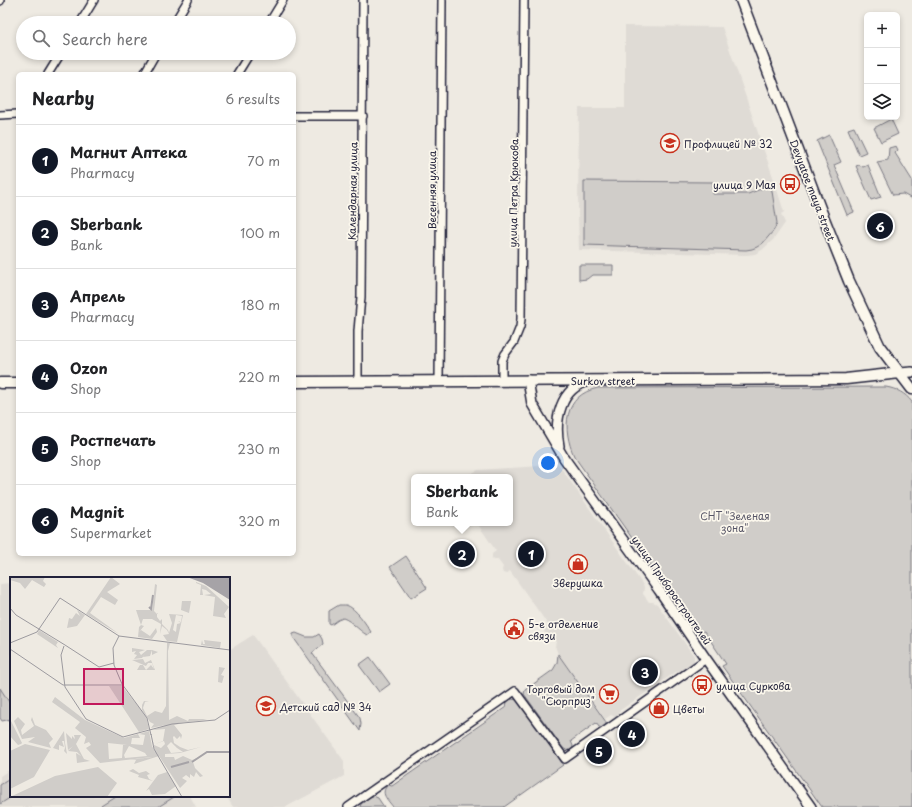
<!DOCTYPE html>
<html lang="en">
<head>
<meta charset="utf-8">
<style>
	:root { --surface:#fff; --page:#f6f6f6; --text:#202124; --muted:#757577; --line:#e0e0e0; --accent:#111827 }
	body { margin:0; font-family:"Playpen Sans",sans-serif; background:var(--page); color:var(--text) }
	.controls { position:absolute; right:12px; top:12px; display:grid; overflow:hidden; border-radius:6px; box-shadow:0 2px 6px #0003 }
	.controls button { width:36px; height:36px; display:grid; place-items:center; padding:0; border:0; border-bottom:1px solid var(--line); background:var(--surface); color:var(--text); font:20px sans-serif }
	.you { position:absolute; left:548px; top:463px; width:14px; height:14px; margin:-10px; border:3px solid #fff; border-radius:50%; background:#1a73e8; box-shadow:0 0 0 6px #1a73e833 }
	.badge { display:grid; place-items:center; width:26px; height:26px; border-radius:50%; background:var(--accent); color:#fff; font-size:13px; font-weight:700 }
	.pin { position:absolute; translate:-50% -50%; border:2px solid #fff; box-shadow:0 1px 4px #0006 }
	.popup { position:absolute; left:411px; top:474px; width:102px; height:52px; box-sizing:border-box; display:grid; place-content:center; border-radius:6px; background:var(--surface); filter:drop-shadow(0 1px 3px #0005); font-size:13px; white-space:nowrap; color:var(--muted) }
	.popup b { font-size:15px; color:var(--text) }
	.popup::after { content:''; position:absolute; left:50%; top:100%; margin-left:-8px; border:8px solid transparent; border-top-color:var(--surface) }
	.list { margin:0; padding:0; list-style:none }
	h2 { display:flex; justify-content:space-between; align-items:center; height:52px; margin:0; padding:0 16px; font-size:17px }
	h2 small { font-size:13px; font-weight:400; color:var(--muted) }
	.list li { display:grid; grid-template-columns:26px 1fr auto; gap:12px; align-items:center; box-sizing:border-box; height:72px; padding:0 16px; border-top:1px solid var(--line) }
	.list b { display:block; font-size:15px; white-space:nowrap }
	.list p { margin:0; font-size:13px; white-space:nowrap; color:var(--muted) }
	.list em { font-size:13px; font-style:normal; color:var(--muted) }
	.icon { flex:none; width:22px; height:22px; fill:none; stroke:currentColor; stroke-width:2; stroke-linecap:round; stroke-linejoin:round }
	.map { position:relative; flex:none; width:912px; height:807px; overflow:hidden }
	.search { position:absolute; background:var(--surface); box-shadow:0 2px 6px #0003; left:16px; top:16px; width:280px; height:44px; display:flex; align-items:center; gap:10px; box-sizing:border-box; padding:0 14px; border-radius:22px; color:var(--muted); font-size:15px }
	.panel { position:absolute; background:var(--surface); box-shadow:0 2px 6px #0003; left:16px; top:72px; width:280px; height:484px; border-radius:6px }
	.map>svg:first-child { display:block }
	.built { fill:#dfdbd5 }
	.green { fill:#d0cdc9; stroke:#797882 }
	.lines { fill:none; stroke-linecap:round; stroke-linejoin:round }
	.minor-casing { stroke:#22223b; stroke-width:10 }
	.tertiary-casing { stroke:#22223b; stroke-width:12 }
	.secondary-casing { stroke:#22223b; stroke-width:13 }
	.minor { stroke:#fbf7ec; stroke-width:7 }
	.tertiary { stroke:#fbf7ec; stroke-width:9 }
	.secondary { stroke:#fbf7ec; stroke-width:10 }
	.labels { text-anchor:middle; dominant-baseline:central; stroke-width:3.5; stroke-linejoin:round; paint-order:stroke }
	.poi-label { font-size:10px; fill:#22223b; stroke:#fbf7ec; text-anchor:start }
	.street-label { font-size:10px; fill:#22223b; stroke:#fbf7ec }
	.park-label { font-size:10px; fill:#565566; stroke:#fbf7ec }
	.inset-river { fill:none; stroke:#a6a3a7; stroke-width:2 }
	.inset-road { fill:none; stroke:#9c9a9f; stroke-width:1 }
	.view { fill:#c2185b; fill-opacity:0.15; stroke:#c2185b; stroke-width:2 }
	.inset-edge { fill:none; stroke:#22223b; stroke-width:2 }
</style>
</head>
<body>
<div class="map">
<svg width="912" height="807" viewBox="0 0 912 807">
	<rect width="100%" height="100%" fill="#eeeae2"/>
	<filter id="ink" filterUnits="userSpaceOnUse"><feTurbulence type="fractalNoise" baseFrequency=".025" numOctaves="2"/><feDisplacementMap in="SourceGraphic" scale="8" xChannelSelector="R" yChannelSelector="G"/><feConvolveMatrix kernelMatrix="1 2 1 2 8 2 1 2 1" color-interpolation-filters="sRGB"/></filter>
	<g filter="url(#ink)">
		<!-- built -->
		<path class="built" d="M 625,26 L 722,27 L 773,177 L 784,212 L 781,214 L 785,223 L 774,239 L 762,250 L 755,254 L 746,255 L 579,250 L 578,213 L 579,108 L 625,108 Z
			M 554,458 L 643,585 L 644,588 L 643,594 L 649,602 L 653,602 L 657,604 L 694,656 L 694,661 L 692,664 L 681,672 L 676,672 L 619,711 L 619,716 L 617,717 L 615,717 L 611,715 L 605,719 L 558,654 L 555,646 L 556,642 L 551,635 L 547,635 L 544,632 L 545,629 L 549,626 L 510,571 L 506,574 L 503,573 L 502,570 L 503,567 L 498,560 L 494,560 L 492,558 L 492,554 L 496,551 L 477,523 L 510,523 L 510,477 L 465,477 L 478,470 L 540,466 Z
			M 11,583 L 11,709 L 0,692 L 0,584 Z
			M 253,635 L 344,761 L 344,776 L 286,807 L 233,807 L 226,796 L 229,796 L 229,650 Z
			M 11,769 L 11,796 L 190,796 L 196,807 L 0,807 L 0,776 Z"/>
		<!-- green -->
		<path class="green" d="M 891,119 L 898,134 L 881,142 L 874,128 Z
			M 854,127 L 866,152 L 859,155 L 848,129 Z
			M 829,135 L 841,162 L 834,165 L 854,212 L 847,215 L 817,141 Z
			M 896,146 L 898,150 L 895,153 L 912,180 L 912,199 L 903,194 L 893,195 L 877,162 L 888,160 L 889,148 Z
			M 859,165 L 863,167 L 868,165 L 881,197 L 871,200 L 856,166 Z
			M 584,181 L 713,182 L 713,194 L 748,194 L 771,185 L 777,223 L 774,230 L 763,243 L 757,247 L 752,249 L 746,250 L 584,245 Z
			M 579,265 L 613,265 L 613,275 L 592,275 L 587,279 L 579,280 Z
			M 886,387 C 897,389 905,393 912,402 L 912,807 L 822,807 L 722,666 L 726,664 L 704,631 L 699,633 L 574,456 C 562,429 563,395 598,388 Z
			M 406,556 L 427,588 L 411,598 L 390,567 Z
			M 339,605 C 342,605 344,605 346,605 C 356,608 366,624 371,632 L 367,635 C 358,630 352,621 343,618 L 338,620 L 331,625 L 329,624 L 329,611 Z
			M 296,633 L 306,637 L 314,637 L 319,634 L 322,639 L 323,644 L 312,653 L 360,718 L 361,724 L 360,731 L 293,637 L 293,634 Z
			M 558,654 L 606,722 L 606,725 L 602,728 L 599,727 L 596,723 L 571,741 L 573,746 C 572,752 567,751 563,748 L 524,694 L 525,690 L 553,670 L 557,663 Z
			M 370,657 L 390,684 L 379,692 L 359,665 Z
			M 0,688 L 11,705 L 11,719 L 2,721 L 0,718 Z
			M 511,699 L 518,700 L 558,756 L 563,765 L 504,807 L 393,807 C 388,800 379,793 388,785 L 392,786 L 506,707 L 507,702 Z
			M 8,780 L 11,785 L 11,796 L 13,796 L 0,804 L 0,785 Z
			M 115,796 L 173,796 L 174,797 L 158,807 L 102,807 L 101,805 Z
			M 373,796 L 378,798 L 384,807 L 360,807 L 361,804 L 370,797 Z"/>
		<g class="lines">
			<defs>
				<path id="minor" d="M 0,1 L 0,0
					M 80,23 L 94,0
					M 174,23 L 188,0
					M 269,23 L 283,0
					M 48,74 L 61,53
					M 144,74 L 156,53
					M 237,74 L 250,53
					M 0,115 L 18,114
					M 294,116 L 363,116
					M 358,381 L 358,331 L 361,297 L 363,0
					M 439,381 L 442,0
					M 502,381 L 502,361 L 505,354 L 514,342 L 520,327 L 521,319 L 524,0
					M 348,807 L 515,691 L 565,759 L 706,659"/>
				<path id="tertiary" d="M 900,373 L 912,372
					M 528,380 L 532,404 L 564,458 L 659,590 L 706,659 L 811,807
					M 559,446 C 554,420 560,388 589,381"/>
				<path id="secondary" d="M 741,0 L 821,211 L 849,281 L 880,347 L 912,389
					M 294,382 L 846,379 L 900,373
					M 0,383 L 18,383"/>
			</defs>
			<!-- minor casing -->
			<use href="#minor" class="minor-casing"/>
			<!-- tertiary casing -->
			<use href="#tertiary" class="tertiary-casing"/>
			<!-- secondary casing -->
			<use href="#secondary" class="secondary-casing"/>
			<!-- minor -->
			<use href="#minor" class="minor"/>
			<!-- tertiary -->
			<use href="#tertiary" class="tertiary"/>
			<!-- secondary -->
			<use href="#secondary" class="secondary"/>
		</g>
	</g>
	<!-- icons -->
	<defs>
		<symbol id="university-ring" viewBox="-11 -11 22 22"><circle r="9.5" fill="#fbf7ec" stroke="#c8321e" stroke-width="1.5"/><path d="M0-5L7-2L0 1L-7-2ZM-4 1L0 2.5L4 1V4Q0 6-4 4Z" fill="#c8321e"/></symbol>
		<symbol id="bus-ring" viewBox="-11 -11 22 22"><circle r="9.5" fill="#fbf7ec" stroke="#c8321e" stroke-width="1.5"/><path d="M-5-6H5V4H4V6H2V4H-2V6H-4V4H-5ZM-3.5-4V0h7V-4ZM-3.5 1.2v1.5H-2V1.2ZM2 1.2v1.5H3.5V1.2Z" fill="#c8321e"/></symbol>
		<symbol id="shop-ring" viewBox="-11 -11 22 22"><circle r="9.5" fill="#fbf7ec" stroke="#c8321e" stroke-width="1.5"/><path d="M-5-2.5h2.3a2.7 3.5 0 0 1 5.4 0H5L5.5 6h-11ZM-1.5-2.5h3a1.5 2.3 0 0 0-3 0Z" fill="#c8321e"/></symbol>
		<symbol id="civic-ring" viewBox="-11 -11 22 22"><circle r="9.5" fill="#fbf7ec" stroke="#c8321e" stroke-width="1.5"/><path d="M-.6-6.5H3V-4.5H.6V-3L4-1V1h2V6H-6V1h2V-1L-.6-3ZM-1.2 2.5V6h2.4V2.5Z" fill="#c8321e"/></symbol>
		<symbol id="supermarket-ring" viewBox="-11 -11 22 22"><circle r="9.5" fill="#fbf7ec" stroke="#c8321e" stroke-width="1.5"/><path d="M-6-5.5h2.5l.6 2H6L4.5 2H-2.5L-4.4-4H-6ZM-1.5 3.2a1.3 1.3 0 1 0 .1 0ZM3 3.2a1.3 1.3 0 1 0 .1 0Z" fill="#c8321e"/></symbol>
		<symbol id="school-ring" viewBox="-11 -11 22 22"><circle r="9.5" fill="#fbf7ec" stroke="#c8321e" stroke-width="1.5"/><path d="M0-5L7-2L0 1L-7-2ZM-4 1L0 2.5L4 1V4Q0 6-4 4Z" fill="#c8321e"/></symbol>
	</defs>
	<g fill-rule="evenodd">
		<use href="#university-ring" x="659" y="132" width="22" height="22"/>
		<use href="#bus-ring" x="779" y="173" width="22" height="22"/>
		<use href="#shop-ring" x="567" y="553" width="22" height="22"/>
		<use href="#civic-ring" x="503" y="618" width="22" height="22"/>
		<use href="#bus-ring" x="691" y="674" width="22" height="22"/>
		<use href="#supermarket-ring" x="598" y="683" width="22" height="22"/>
		<use href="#school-ring" x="255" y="695" width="22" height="22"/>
		<use href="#shop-ring" x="648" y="697" width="22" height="22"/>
	</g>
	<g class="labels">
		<!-- poi labels -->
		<g class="poi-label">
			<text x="684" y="143">Профлицей № 32</text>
			<text x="776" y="184" text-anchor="end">улица 9 Мая</text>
			<text x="578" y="582" text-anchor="middle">Зверушка</text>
			<text x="528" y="623">5-е отделение<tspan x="528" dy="12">связи</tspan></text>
			<text x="716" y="685">улица Суркова</text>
			<text x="595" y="688" text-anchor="end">Торговый дом<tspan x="595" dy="12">"Сюрприз"</tspan></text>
			<text x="280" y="706">Детский сад № 34</text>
			<text x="673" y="708">Цветы</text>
		</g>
		<!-- street labels -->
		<g class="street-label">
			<text transform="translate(431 190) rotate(-90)">Весенняя улица</text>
			<text transform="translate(813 190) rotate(69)">Devyatoe maya street</text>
			<text transform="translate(352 191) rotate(-89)">Календарная улица</text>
			<text transform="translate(513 193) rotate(-89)">улица Петра Крюкова</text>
			<text x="603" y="380">Surkov street</text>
			<text transform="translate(672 590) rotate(55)">улица Приборостроителей</text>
		</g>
		<!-- park labels -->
		<g class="park-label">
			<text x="735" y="515">СНТ "Зеленая<tspan x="735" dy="12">зона"</tspan></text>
		</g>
	</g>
	<!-- overview -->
	<g transform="translate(10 577)">
		<rect width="220" height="220" fill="#eeeae2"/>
		<path d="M 0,0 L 35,0 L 33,4 L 36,7 L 34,10 L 22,3 L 15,12 L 10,6 L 0,3 ZM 101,0 L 110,7 L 97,15 L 108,23 L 105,28 L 91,20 L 80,36 L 109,57 L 76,37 ZM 186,6 L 186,5 L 196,9 L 219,30 L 214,37 L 216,41 L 203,39 L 205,20 L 194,18 L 201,17 L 196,13 L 192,12 L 193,18 L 190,18 L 191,8 ZM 145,7 L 147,8 L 144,34 L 147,37 L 148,36 L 155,36 L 147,36 L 147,40 L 150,44 L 152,42 L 152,47 L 158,53 L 159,56 L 162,46 L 159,37 L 173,38 L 167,65 L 157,64 L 153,58 L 159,57 L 157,53 L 152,49 L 150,57 L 151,47 L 142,42 L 133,42 L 131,48 L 134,49 L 129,55 L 131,53 L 140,59 L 146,51 L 147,55 L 142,62 L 128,60 L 129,50 L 131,48 L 126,33 L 142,33 ZM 166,38 L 172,39 L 171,45 L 168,44 L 171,46 L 167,47 L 166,55 L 163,53 ZM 172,24 L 183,24 L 181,24 L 179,36 L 171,33 ZM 67,33 L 75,38 L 67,49 L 57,51 L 59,41 L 62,42 L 66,36 L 70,39 ZM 29,53 L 48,65 L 46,68 L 48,71 L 27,57 ZM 192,63 L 193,67 L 195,67 L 194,63 L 211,65 L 210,71 L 191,68 ZM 157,66 L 159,66 L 171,67 L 160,66 L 158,74 L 159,143 L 167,139 L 178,144 L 179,142 L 197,142 L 193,143 L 197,143 L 159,147 L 174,146 L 164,148 L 172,158 L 171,162 L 170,159 L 167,162 L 164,159 L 163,160 L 164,166 L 170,170 L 178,173 L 191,170 L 170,176 L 155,177 L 155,180 L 164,180 L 165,183 L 173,179 L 182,183 L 187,181 L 183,185 L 185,191 L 193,199 L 190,200 L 186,195 L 184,200 L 180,197 L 180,201 L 176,198 L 172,201 L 177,204 L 170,211 L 149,179 L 124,187 L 126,183 L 120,183 L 142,180 L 90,186 L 76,171 L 81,168 L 79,165 L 74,167 L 76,160 L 65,151 L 70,145 L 42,125 L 45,120 L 75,143 L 114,161 L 128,157 L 130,161 L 122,161 L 121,167 L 133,168 L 135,158 L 129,157 L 139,154 L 142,169 L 145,175 L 141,157 L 144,168 L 151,171 L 155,167 L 154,164 L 145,167 L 153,164 L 155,152 L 143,153 L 156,148 L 141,151 L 144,147 L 140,145 L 132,133 L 132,128 L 134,124 L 139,125 L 135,125 L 133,131 L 137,139 L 145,134 L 152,136 L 156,129 ZM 161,165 L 167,171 L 173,175 L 161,176 L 157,169 ZM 98,166 L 117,168 L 113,168 L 112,181 L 99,182 ZM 119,169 L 135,176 L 137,179 L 115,181 L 114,178 ZM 122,71 L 135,73 L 129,75 L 131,78 L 137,73 L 142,73 L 148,75 L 142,78 L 142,73 L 140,79 L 133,80 L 135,77 L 132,81 L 124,82 L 127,78 L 124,77 L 126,74 L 122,75 ZM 133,82 L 135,86 L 141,83 L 145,93 L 134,93 L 134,90 L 134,93 L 127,93 L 130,88 L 133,88 L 136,93 L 141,88 L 144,92 L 142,86 L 138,86 L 136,89 L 122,83 ZM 209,90 L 215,91 L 211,98 L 214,99 L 212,106 L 208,105 ZM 99,109 L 112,109 L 136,139 L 139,152 L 129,155 ZM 8,140 L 15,147 L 11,153 L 12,158 L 24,149 L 21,143 L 22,140 L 25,148 L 36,153 L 43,162 L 39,166 L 41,171 L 18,165 L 25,160 L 12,162 L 4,144 ZM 0,142 L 12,166 L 11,167 L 8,168 L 0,159 ZM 54,154 L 55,166 L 57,177 L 54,174 L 55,171 L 54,164 L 52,164 L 54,170 L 49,168 L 49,173 L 43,171 ZM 56,156 L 62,162 L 62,159 L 65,162 L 64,158 L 71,158 L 66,167 L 74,182 L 80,184 L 67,186 L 66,176 L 71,179 L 67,175 L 58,174 L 63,169 L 58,173 ZM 15,167 L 40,173 L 24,200 L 0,212 L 0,174 ZM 88,190 L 107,206 L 97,220 L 0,220 L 45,199 ZM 123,192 L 129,196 L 136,194 L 140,197 L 137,198 L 139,202 L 143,204 L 128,200 L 129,198 L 119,194 ZM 157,195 L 166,209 L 155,217 L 142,218 L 139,212 L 136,214 L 148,198 Z" fill="#d0cdc9" fill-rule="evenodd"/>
		<path d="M 177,0 L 220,0 L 220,23 L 193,6 Z" fill="#a6a3a7"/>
		<path class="inset-river" d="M 139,30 L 141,32 L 143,18M 182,185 L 197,175 L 220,175M 161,190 L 179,185"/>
		<path class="inset-road" d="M 0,31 L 6,38 L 55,68M 109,59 L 103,71 L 104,88 L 112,107 L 137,141 L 141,158M 0,66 L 27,55 L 50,21 L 109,59 L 220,73M 55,68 L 89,90 L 104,86M 54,69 L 51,78 L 55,110 L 76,142 L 113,160 L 162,147 L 205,143 L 220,133M 0,72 L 53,108 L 113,108M 141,157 L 144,172 L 172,220"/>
		<path class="view" d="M 74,92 L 113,92 L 113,127 L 74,127 Z"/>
		<rect width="220" height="220" class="inset-edge"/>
	</g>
</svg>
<div class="controls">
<button>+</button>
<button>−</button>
<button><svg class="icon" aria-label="layers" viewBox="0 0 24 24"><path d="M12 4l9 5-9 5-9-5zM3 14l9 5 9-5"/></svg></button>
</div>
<div class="you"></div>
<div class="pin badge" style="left:531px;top:554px">1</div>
<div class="pin badge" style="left:462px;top:554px">2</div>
<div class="popup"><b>Sberbank</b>Bank</div>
<div class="pin badge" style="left:645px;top:672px">3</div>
<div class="pin badge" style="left:632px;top:734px">4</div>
<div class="pin badge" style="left:599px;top:751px">5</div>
<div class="pin badge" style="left:880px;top:226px">6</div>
<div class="search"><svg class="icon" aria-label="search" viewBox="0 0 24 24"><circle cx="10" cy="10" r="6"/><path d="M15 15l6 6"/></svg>Search here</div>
<section class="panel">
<h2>Nearby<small>6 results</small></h2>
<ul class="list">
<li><span class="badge">1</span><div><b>Магнит Аптека</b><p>Pharmacy</p></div><em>70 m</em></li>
<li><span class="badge">2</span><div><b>Sberbank</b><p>Bank</p></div><em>100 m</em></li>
<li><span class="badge">3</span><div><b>Апрель</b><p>Pharmacy</p></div><em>180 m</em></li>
<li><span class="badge">4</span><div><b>Ozon</b><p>Shop</p></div><em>220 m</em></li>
<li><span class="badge">5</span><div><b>Ростпечать</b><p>Shop</p></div><em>230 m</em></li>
<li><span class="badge">6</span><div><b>Magnit</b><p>Supermarket</p></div><em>320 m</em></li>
</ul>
</section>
</div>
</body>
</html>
